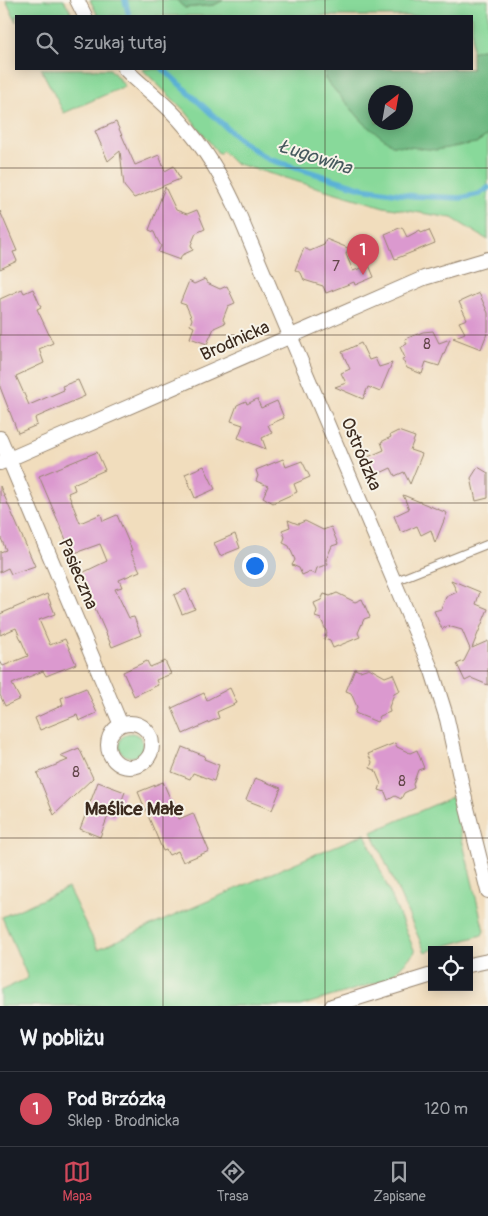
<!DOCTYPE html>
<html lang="pl">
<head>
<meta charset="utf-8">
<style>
	:root { --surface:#171b24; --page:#242831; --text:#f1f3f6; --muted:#9ea1a6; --line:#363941; --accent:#d1495b }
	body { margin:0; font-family:Pangolin,sans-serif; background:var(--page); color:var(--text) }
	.controls { position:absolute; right:15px; bottom:15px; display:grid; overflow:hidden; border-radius:0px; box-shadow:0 2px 12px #0003 }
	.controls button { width:45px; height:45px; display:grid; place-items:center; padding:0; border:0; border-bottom:1px solid var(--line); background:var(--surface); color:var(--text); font:25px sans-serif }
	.compass { position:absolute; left:368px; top:85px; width:45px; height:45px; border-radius:50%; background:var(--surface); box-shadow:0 2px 12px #0003; rotate:31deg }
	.you { position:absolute; left:254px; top:565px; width:18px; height:18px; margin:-12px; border:4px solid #fff; border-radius:50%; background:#1a73e8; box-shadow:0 0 0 8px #1a73e833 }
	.badge { display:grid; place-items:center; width:32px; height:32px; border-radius:50%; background:var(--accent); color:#fff; font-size:16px; font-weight:700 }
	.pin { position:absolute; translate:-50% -41px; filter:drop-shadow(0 1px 2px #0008) }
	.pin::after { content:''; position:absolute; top:26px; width:18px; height:15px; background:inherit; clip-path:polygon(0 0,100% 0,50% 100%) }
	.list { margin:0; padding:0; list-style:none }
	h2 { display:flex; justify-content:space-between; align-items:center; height:65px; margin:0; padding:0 20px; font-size:21px }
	h2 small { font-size:16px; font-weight:400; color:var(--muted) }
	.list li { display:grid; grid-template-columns:32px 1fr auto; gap:15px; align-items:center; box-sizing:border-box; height:75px; padding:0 20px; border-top:1px solid var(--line) }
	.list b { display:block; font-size:19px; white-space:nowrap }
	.list p { margin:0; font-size:16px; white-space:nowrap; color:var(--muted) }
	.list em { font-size:16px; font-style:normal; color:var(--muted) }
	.icon { flex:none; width:28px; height:28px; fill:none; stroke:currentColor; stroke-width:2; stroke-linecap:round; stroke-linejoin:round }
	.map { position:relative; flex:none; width:488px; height:1006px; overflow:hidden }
	.search { position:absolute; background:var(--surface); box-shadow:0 2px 12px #0003; left:15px; right:15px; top:15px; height:55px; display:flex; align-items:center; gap:12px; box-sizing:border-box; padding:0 18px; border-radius:0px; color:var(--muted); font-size:19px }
	.sheet { height:140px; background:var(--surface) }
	nav { display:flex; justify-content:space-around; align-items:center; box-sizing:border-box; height:70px; border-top:1px solid var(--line); background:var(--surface); font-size:14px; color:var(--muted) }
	nav a { display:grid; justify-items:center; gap:2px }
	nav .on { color:var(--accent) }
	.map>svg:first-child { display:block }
	.green { fill:#88d99a; stroke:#62825c }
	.forest { fill:#6eb982; stroke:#547250; fill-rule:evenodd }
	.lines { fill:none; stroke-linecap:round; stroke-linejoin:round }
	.stream { stroke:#5ab1d6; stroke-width:5.5 }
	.building { fill:#db99cf }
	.service-casing { stroke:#96846e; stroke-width:9 }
	.minor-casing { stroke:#96846e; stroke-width:16 }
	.service { stroke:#fff; stroke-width:7 }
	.minor { stroke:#fff; stroke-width:14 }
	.grid { fill:none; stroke:#3b2a1e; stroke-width:1; stroke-opacity:0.55 }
	.labels { text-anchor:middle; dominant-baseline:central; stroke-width:4; stroke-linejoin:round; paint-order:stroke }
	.number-label { font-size:15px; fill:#63464a }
	.street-label { font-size:18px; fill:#3b2a1e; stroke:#f7f3e8 }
	.water-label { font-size:19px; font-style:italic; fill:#46595e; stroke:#f7f3e8 }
	.neighbourhood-label { font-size:19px; font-weight:bold; fill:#3b2a1e; stroke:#f7f3e8 }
</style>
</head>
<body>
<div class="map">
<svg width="488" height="1006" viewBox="0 0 488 1006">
	<rect width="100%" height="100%" fill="#f7f3e8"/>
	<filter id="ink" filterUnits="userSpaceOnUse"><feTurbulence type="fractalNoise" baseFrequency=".02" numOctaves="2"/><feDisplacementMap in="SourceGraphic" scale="10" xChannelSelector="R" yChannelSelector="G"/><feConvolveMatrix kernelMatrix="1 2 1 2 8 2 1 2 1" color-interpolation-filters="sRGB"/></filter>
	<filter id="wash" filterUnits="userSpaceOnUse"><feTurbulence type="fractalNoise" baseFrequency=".0096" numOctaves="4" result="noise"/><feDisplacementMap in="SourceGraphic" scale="20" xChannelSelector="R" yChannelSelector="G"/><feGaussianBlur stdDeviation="1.12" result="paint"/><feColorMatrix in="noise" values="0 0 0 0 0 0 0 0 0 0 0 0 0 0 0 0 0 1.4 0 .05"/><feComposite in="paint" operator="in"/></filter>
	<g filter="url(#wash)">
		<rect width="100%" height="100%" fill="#f1ddbd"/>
		<!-- green -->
		<path class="green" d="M 6,0 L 64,0 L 73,16 L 16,16 L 16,22 Z
			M 90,0 L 176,0 L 185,8 L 214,5 L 224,0 L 488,0 L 488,50 L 481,49 L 472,52 L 472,16 L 98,16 Z
			M 41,69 L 110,69 L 125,86 L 64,113 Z
			M 142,69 L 326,69 L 325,79 L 364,123 L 476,143 L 488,135 L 488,240 L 452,218 L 384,207 L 234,163 L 222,151 L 219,154 L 186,112 Z
			M119 745a12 12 0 1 1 24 0a12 12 0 1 1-24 0Z
			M 452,797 L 484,931 L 482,935 L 425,952 L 372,832 Z
			M 365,834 L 415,952 L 389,979 L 300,1006 L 0,1006 L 0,991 L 28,978 L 2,917 L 68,888 L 98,949 L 311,856 Z"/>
		<!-- forest -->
		<path class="forest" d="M 176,0 L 224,0 L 214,5 L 185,8 Z
			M 481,49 L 488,50 L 488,135 L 476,143 L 436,150 L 392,145 L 364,123 L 325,79 L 326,69 L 472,69 L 472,52 ZM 376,92 L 406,92 L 406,122 L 376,122 Z"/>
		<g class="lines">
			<!-- stream -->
			<path class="stream" d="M 125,0 L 129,16
				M 163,69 L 241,141 L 268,159 L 362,188 L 413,196 L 461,198 L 479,194 L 488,188"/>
		</g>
		<g id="blocks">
			<!-- building -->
			<path class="building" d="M 116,122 L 135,165 L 159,155 L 165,171 L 174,166 L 180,179 L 134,198 L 124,186 L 120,151 L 108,161 L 95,131 Z
				M 165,187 L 176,210 L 187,214 L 197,210 L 205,229 L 196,233 L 191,245 L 193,250 L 182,255 L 180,260 L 158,252 L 161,246 L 157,239 L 154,232 L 149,230 Z
				M 0,211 L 17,251 L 13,252 L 17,261 L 0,269 Z
				M 402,227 L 407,237 L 420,230 L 421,233 L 429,230 L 435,243 L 395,259 L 385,234 Z
				M 326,239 L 348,248 L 346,254 L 353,271 L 369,265 L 374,277 L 355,285 L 354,282 L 326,293 L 323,286 L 304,280 L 301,273 L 295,270 L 304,248 L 310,251 L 324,245 Z
				M 205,279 L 207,283 L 220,289 L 227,286 L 235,303 L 228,306 L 223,319 L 225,323 L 214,328 L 207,344 L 190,338 L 194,327 L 190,325 L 192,319 L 186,305 L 180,303 L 189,281 L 194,284 Z
				M 22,289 L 24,293 L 33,289 L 41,307 L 37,309 L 53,343 L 39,349 L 44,363 L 16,376 L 29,405 L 64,390 L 62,386 L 78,380 L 85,396 L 35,418 L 37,425 L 18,433 L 0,387 L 0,299 Z
				M 479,293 L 488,313 L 488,331 L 481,349 L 453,338 L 465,333 L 459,322 L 467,319 L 459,302 Z
				M 433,331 L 439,343 L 450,339 L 439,366 L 426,362 L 422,374 L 407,368 L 402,359 L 405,358 L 400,347 L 407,344 L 405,339 L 423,332 Z
				M 361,343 L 369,360 L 375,358 L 379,367 L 392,363 L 380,392 L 368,387 L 363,399 L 335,387 L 346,383 L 341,373 L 350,369 L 342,352 Z
				M 257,399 L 261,408 L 277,401 L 284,418 L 268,425 L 272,433 L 262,438 L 266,449 L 238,438 L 243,425 L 231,421 L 237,405 L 246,401 L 247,404 Z
				M 398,431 L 415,437 L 410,450 L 422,454 L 410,484 L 404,472 L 395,476 L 391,468 L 376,475 L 368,457 L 384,450 L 381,442 L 391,437 L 390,435 Z
				M 97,452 L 105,470 L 73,484 L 75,490 L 68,493 L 80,523 L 101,514 L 103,521 L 117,515 L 132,550 L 130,551 L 140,571 L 119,580 L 122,587 L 115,589 L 129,618 L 134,617 L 141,635 L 112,647 L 80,574 L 107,561 L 100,544 L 72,554 L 39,476 Z
				M 283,459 L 286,467 L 302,461 L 310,477 L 294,484 L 297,492 L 273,503 L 263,497 L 268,486 L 256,481 L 258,476 L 256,470 Z
				M 204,466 L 215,489 L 195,498 L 185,474 Z
				M 478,467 L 488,473 L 488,498 L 476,501 L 471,478 Z
				M 0,486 L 35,566 L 11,574 L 8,568 L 0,572 L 0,552 L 6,550 L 0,536 Z
				M 403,495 L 447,513 L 435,543 L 431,530 L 421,535 L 417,526 L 401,533 L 394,516 L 409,509 Z
				M 288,520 L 298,524 L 305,521 L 323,530 L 331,527 L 338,544 L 332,546 L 326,560 L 328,564 L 317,568 L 315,574 L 309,572 L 302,575 L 299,568 L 292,565 L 295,560 L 289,546 L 283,543 L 285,537 L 282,530 L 290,527 Z
				M 235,534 L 240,548 L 220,556 L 214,543 Z
				M 451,580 L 480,592 L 476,604 L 488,609 L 472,648 L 488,641 L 488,685 L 471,678 L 465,681 L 457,664 L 464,661 L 470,649 L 462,630 L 448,626 L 442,629 L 434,611 L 441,609 L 446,597 L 457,592 Z
				M 186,589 L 195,609 L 182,614 L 174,595 Z
				M 337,593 L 355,602 L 362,599 L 370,617 L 364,619 L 358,633 L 360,637 L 333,648 L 330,641 L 324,639 L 327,633 L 321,619 L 315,617 L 317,611 L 314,603 L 321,600 L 324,594 L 330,596 Z
				M 47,594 L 55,614 L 39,620 L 50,645 L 65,639 L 76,664 L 46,676 L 43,671 L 12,684 L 20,699 L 5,706 L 0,695 L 0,661 L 3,666 L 28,656 L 16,628 L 0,635 L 0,614 Z
				M 147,661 L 150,667 L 165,661 L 171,674 L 156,680 L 158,685 L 134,696 L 123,672 Z
				M 369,668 L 385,677 L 393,674 L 400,691 L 394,694 L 389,707 L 390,712 L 380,716 L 377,722 L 355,713 L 357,707 L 351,693 L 346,691 L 355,669 L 360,671 Z
				M 86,688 L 97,713 L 79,721 L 77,715 L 40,730 L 35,718 L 63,705 L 61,698 Z
				M 230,688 L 237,703 L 217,712 L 219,718 L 183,734 L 172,708 L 204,693 L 207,700 Z
				M 395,743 L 397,747 L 410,753 L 417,750 L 424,768 L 418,770 L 413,784 L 414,788 L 404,793 L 401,799 L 395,796 L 388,800 L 385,792 L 379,790 L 381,784 L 375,770 L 370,768 L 372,762 L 368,754 Z
				M 182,747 L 205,756 L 204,759 L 219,765 L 214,781 L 193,773 L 190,779 L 172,772 Z
				M 79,748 L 93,778 L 54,815 L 37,773 L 68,760 L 60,756 Z
				M 255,778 L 281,788 L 272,810 L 246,800 Z
				M 98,782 L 125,792 L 115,818 L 108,816 L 100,837 L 80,829 Z
				M 163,782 L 179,819 L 193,813 L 209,851 L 183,862 L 178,851 L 169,855 L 166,850 L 163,851 L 138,792 Z"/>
		</g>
	</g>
	<g filter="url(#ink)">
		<use href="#blocks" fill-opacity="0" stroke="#96846e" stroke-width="1"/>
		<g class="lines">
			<defs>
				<path id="service" d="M 395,581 L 488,544"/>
				<path id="minor" d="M 77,0 L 85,16
					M 125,69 C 140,84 156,96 171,111 C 197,137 218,169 234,203 L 432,671 L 447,719 L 467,808 L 488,891
					M 0,438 L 121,725
					M 0,463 L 424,278 L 488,259
					M108 745a22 22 0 1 1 44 0a22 22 0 1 1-44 0Z
					M 469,965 L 488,961
					M 332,1006 L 432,975"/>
			</defs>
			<!-- service casing -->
			<use href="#service" class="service-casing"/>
			<!-- minor casing -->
			<use href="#minor" class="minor-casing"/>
			<!-- service -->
			<use href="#service" class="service"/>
			<!-- minor -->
			<use href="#minor" class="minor"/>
		</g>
	</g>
	<!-- grid -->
	<path class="grid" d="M 163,0 L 163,16M 325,0 L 325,16M 163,69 L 163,1006M 325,69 L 325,1006M 0,168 L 488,168M 0,335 L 488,335M 0,503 L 488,503M 0,671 L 488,671M 0,838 L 488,838"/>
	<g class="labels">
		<!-- number labels -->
		<g class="number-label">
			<text x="336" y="266">7</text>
			<text x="427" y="344">8</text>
			<text x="76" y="772">8</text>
			<text x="402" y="781">8</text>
		</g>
		<!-- street labels -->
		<g class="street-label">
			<text transform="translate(235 341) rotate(-24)">Brodnicka</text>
			<text transform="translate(361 454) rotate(67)">Ostródzka</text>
			<text transform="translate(78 574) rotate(67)">Pasieczna</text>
		</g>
		<!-- water labels -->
		<g class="water-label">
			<text transform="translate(315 157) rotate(18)">Ługowina</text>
		</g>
		<!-- neighbourhood labels -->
		<g class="neighbourhood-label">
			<text x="134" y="809">Maślice Małe</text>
		</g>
	</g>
</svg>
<div class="controls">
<button><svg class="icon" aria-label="locate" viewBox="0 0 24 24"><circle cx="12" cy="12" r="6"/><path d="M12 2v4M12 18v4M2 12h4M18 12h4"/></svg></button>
</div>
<svg class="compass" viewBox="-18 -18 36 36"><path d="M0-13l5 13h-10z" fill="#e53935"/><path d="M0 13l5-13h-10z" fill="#9ea1a6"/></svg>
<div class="you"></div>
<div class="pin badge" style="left:363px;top:275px">1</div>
<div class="search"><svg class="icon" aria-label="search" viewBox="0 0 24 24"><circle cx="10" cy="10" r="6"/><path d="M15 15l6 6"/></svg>Szukaj tutaj</div>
</div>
<section class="sheet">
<h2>W pobliżu<small></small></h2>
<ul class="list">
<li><span class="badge">1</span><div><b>Pod Brzózką</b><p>Sklep · Brodnicka</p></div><em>120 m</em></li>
</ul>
</section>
<nav>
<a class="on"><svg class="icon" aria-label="map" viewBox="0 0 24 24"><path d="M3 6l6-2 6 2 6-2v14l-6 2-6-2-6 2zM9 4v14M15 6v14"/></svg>Mapa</a>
<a><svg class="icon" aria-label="directions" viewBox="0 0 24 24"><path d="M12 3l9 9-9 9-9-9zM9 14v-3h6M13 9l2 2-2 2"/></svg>Trasa</a>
<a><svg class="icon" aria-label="saved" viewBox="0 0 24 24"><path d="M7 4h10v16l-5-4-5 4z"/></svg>Zapisane</a>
</nav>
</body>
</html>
